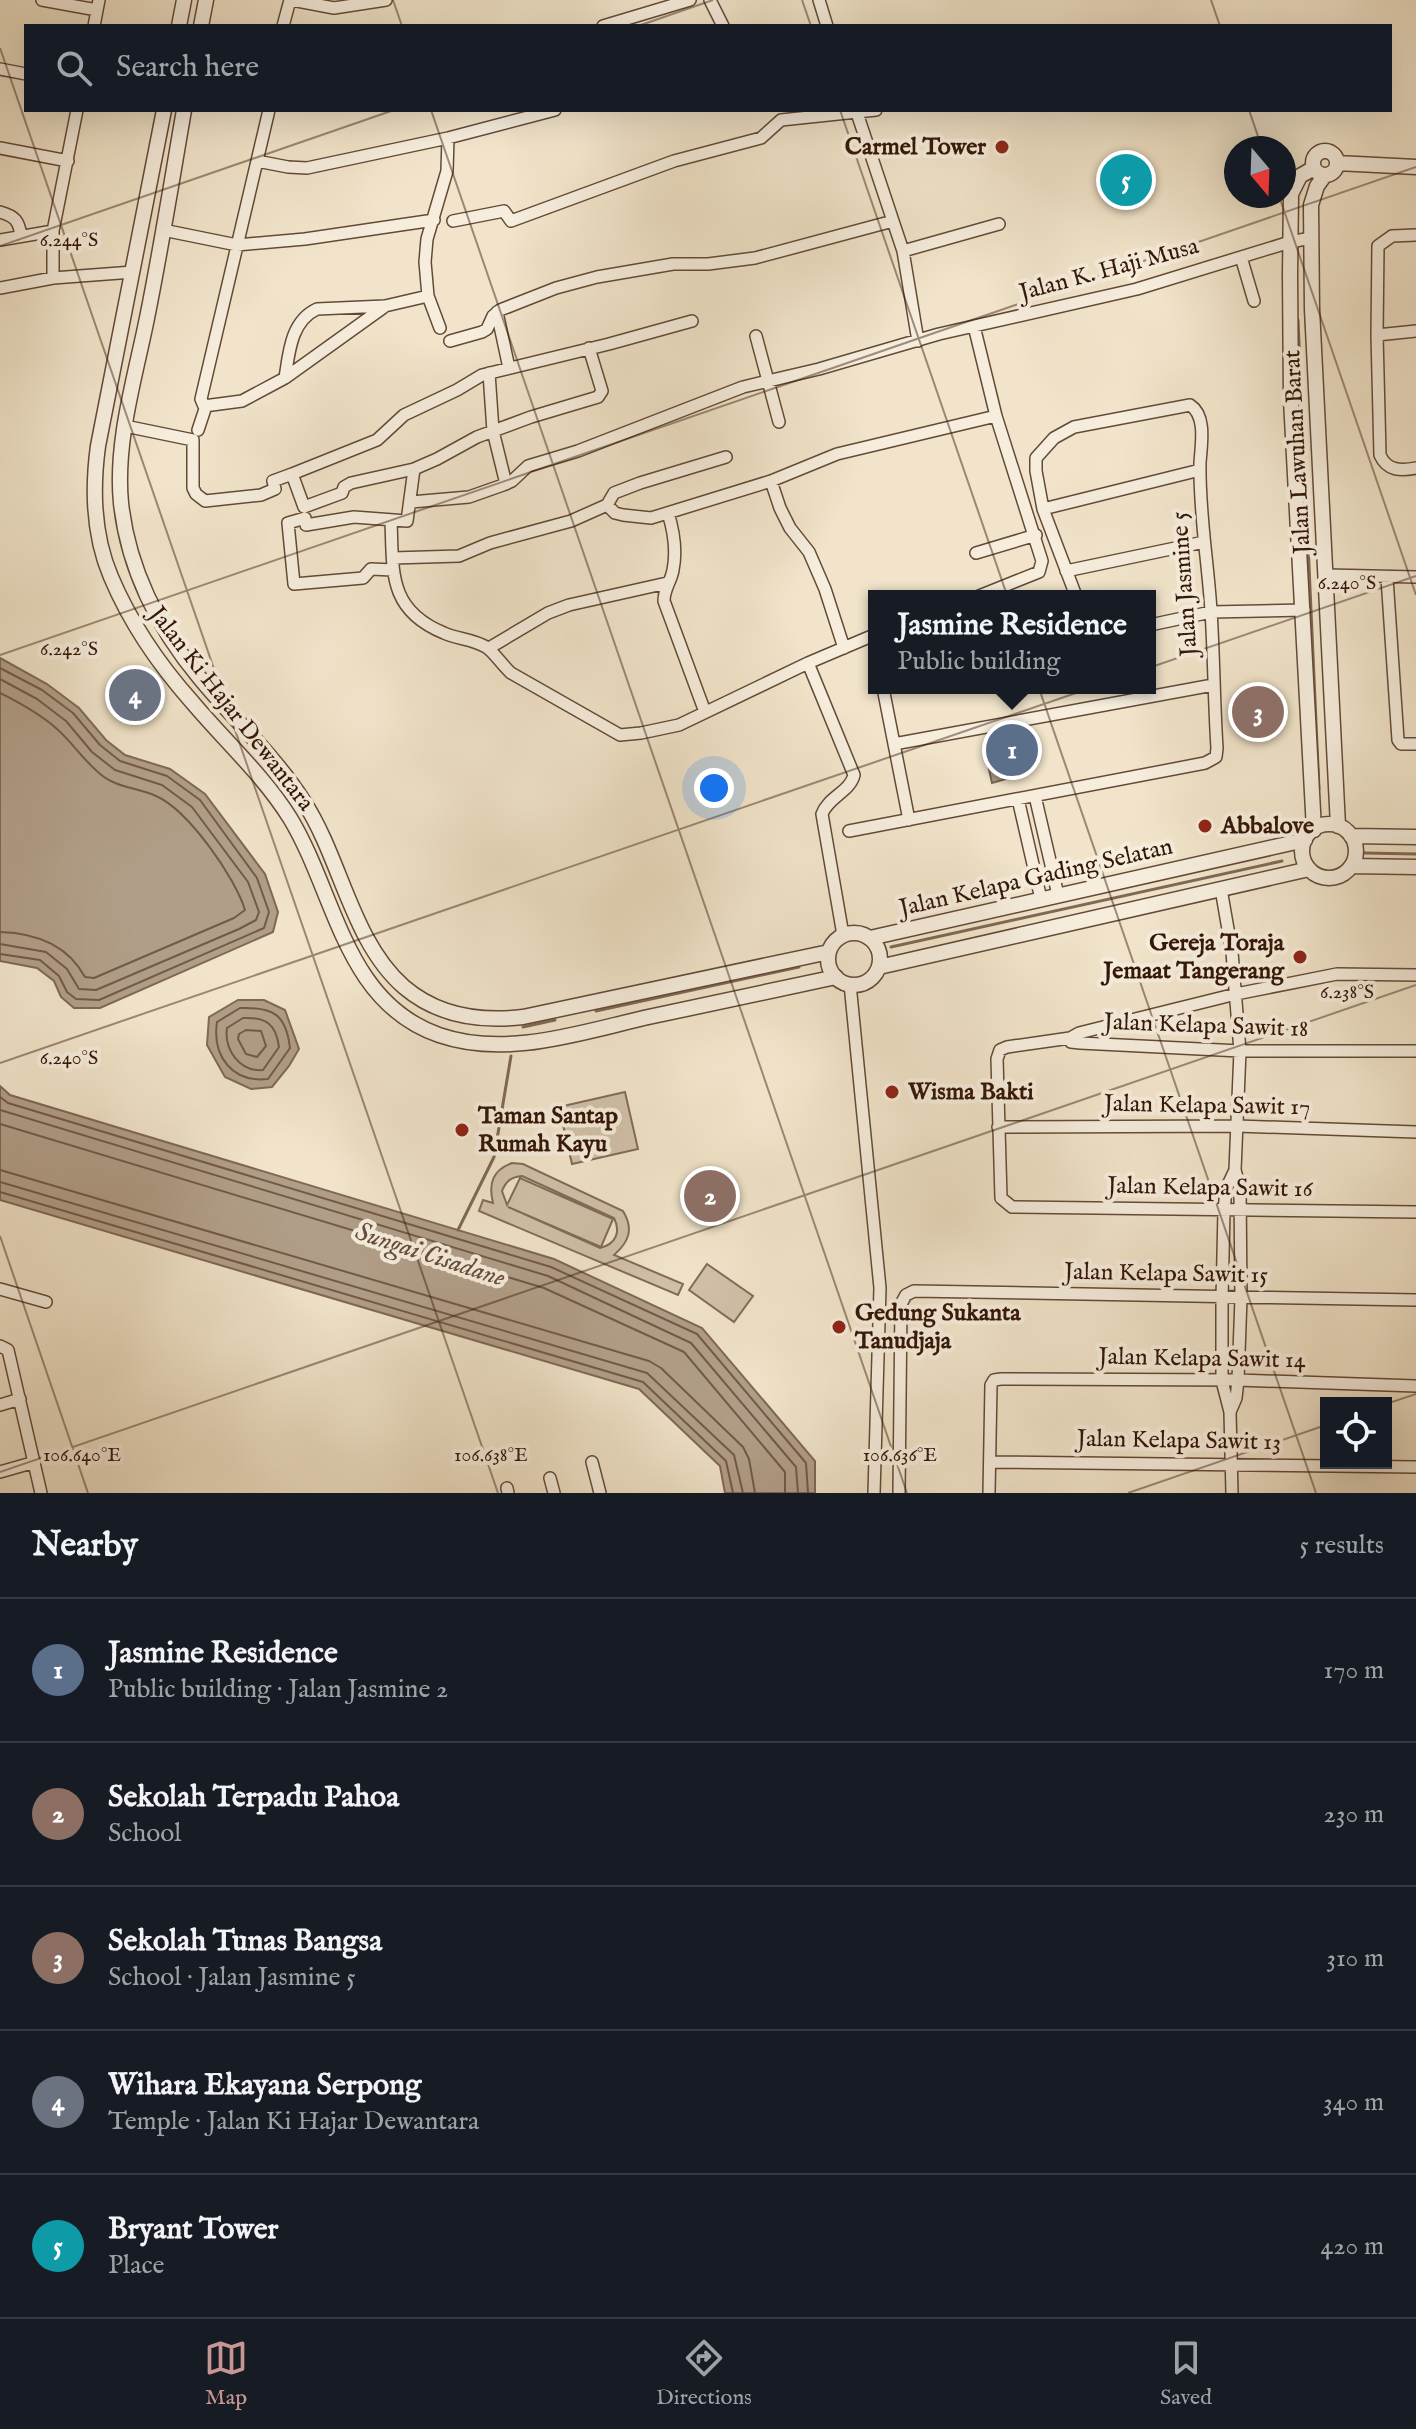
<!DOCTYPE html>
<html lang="en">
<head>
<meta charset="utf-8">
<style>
	:root { --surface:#171b24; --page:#242831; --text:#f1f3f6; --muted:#9ea1a6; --line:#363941; --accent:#c59692 }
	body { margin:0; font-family:"IM FELL English",serif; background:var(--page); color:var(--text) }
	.controls { position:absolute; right:24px; bottom:24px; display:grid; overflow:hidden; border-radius:0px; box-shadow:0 8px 32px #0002 }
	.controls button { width:72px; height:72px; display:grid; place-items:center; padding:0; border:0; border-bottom:2px solid var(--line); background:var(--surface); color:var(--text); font:40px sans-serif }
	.compass { position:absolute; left:1224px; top:136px; width:72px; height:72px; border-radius:50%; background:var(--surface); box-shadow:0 8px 32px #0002; rotate:161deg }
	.you { position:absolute; left:714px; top:788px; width:28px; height:28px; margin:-20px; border:6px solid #fff; border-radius:50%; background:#1a73e8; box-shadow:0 0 0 12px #1a73e833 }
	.badge { display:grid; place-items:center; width:52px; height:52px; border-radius:50%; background:var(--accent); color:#fff; font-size:26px; font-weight:700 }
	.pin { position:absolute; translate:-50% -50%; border:4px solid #fff; box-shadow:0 2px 8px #0006 }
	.popup { position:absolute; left:868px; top:590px; width:288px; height:104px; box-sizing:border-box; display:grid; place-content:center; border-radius:0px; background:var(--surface); filter:drop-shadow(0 2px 6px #0005); font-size:26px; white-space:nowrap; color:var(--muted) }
	.popup b { font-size:30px; color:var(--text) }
	.popup::after { content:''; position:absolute; left:50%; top:100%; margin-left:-16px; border:16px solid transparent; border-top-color:var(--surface) }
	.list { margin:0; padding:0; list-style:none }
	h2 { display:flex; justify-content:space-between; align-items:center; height:104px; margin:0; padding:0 32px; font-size:34px }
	h2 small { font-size:26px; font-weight:400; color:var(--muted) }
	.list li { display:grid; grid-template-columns:52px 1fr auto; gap:24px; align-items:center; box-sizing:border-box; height:144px; padding:0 32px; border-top:2px solid var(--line) }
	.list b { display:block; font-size:30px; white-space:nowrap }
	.list p { margin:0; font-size:26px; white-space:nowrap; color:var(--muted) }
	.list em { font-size:26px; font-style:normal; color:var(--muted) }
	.icon { flex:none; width:44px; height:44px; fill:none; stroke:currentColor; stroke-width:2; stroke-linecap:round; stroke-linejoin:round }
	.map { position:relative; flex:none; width:1416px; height:1493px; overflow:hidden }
	.search { position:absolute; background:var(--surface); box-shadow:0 8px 32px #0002; left:24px; right:24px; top:24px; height:88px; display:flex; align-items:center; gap:20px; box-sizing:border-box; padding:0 28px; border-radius:0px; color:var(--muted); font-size:30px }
	.sheet { height:824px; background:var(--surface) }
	nav { display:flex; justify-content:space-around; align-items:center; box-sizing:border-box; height:112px; border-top:2px solid var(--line); background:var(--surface); font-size:22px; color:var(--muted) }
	nav a { display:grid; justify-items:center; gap:4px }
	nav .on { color:var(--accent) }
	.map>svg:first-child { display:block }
	.green { fill:#d1c1a9; stroke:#826c58; stroke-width:2; fill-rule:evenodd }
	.water { fill:#b19e88; stroke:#7f6854; stroke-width:2 }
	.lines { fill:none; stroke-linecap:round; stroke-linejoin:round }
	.shore { stroke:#725a48; stroke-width:2 }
	.stream { stroke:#7f6854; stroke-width:3 }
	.minor-casing { stroke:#634a38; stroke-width:14 }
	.tertiary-casing { stroke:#634a38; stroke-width:17 }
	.minor { stroke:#f6eddd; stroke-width:11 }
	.tertiary { stroke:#f6eddd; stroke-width:14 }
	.ticks { fill:none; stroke:#341607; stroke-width:2; stroke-opacity:0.45 }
	.poi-dot { fill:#8f2418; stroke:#f6eddd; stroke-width:3 }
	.labels { text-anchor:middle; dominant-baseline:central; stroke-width:8; stroke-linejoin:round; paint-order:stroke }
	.poi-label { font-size:24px; font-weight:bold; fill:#341607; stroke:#f6eddd; text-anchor:start }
	.street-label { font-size:24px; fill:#341607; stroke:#f6eddd }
	.water-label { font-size:26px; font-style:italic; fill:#664c3b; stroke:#f6eddd }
	.ticks-label { font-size:20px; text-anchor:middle; fill:#341607; stroke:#f6eddd; stroke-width:8; stroke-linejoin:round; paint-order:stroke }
</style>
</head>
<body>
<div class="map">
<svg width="1416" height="1493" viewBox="0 0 1416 1493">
	<rect width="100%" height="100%" fill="#f1e4ca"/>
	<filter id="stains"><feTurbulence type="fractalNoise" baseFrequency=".0025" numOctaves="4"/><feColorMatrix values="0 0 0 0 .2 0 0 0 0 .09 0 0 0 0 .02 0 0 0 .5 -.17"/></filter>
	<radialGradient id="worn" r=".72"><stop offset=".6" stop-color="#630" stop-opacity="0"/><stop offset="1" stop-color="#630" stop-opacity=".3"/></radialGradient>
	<!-- green -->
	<path class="green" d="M 625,1092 L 638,1149 L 572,1164 L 559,1107 Z
		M 512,1163 L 523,1164 L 623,1211 C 634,1229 629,1242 614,1255 L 683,1284 L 678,1295 L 479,1211 L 483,1200 L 493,1203 C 488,1183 493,1170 512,1163 ZM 522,1176 L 614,1218 C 621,1232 616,1244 600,1248 L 508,1207 L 601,1247 L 613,1219 L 520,1178 L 507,1205 L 502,1191 C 506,1181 511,1177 522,1176 Z
		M 707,1264 L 753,1296 L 734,1322 L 689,1290 Z"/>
	<!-- water -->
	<path class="water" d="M 0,658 L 47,684 L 79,708 L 106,740 L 125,755 L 170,769 L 205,794 L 265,874 L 278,912 L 273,932 L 100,1008 L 74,1008 L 61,997 L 54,981 L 37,968 L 0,961 Z
		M 1021,757 L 1023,765 L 1032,763 L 1030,772 L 992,783 L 988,765 Z
		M 238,1000 L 264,1000 L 285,1010 L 299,1049 L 289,1066 L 272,1087 L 251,1089 L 225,1077 L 207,1045 L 209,1017 Z
		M 0,1086 L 10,1095 L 554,1259 L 702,1328 L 815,1461 L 815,1493 L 725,1493 L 720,1466 L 639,1389 L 0,1200 Z"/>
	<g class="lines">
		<!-- shore -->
		<path class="shore" d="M 0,668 L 42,690 L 73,713 L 100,745 L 120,761 L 167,776 L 200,800 L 257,878 L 269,912 L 264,928 L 99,1000 L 76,999 L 67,992 L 59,976 L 40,960 L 0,954
			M 0,679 L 37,699 L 66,721 L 92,752 L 115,770 L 162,785 L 192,807 L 248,882 L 259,912 L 256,920 L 239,929 L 96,990 L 79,989 L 67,969 L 46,952 L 0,944
			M 0,693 C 20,703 40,714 57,729 C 74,744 85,763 104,777 C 119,788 139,788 156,796 C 188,810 235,877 245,910 L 234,918 L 94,978 L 85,977 C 67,944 36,933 0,932
			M 240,1008 C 273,1007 286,1014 290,1048 L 268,1079 C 232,1083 212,1056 217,1022 Z
			M 243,1018 C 266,1017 276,1024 279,1047 L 263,1070 C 239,1072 224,1049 227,1028 Z
			M 246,1030 L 261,1031 L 266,1046 L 257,1057 L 246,1054 L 238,1039 L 239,1034 Z
			M 0,1097 L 8,1103 L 551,1267 L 697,1334 L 806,1463 L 808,1493
			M 0,1110 L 548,1276 L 691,1343 L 796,1467 L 798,1493
			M 0,1124 L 544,1288 L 684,1352 L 785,1472 L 785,1493
			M 0,1170 L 649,1361 L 661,1368 L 743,1447 L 749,1459 L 755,1493
			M 0,1182 L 647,1373 L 734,1455 L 743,1493
			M 0,1192 L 643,1382 L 726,1461 L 733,1493"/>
		<!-- stream -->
		<path class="stream" d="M 1298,320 L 1319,789
			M 1364,853 L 1416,854
			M 891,947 L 1282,861
			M 596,1011 L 799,967
			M 523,1027 L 555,1020
			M 458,1230 L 494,1157 L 511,1056"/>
		<defs>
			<path id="minor" d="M 42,0 L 97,10
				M 292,0 L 334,8 L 386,0
				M 710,0 L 723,26
				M 819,0 L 827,26
				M 94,26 L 99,0
				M 283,26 L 290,0
				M 603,26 L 690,0
				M 0,69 L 26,74
				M 269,110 L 201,399 L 204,406 L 242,401 L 285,378 C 289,352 291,321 317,309 L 385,306 L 428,296
				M 856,110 L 903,251 L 918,341
				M 0,148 L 68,161
				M 257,161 L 288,167 L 307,168 L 448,138 L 555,110
				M 0,212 C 15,216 19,221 21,236
				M 453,221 L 504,211 L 511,221 L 674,161 L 761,138 L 781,120 L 876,110
				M 163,230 L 237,245 L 305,239 L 434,220
				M 1416,235 L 1392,236 L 1378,246 L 1377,335 L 1380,455 C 1387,471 1401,471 1416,468
				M 0,240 L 53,231
				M 903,251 L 999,224
				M 1241,257 L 1254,301
				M 53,278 L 53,231 L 77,110
				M 0,288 L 53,278 L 133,272
				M 497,312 L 509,368
				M 974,326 L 996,416 L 1042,561 L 1039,572 L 979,596
				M 440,328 L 428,296 L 425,262 L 427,239 L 447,171 L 448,138
				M 1377,335 L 1416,331
				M 756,336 L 779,422
				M 450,341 L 482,332 L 487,329 L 493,316 L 500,310 L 556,288 L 597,277 L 673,264 L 708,264 L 755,258 L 893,221
				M 489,373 L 493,431 L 506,484
				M 285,378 L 384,307
				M 125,426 L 193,440 L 193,488 L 196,494 L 205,501 L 261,495 L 275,489 L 273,481 L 292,474 L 304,507 L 342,493 L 344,487 L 351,483 L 414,469 L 437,459 L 477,437 L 531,417 L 598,397 L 602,391 L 589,348
				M 198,430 L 206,406
				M 292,474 L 377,440 L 404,415 L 457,390 L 482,375 L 609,344 L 692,321
				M 771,481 L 780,508 L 790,528 L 809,552 L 825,589 L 844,648
				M 411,502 L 469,497 L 503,485 L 512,481 L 528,466 L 578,451 L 743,387 L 819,369 L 939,334 L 1137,289 L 1290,242 L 1311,238
				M 607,505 L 615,513 L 623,515 L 651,518 L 771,481 L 837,454 L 996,416
				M 607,505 L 614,493 L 640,483 L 726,457
				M 1043,509 L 1200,470
				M 668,513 C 674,532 677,550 673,570 C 671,582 664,588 664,601 L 705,712
				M 391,520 C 393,572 388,610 444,633 C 457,639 473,639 486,647 C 493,651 503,666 511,673 L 620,735 L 641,733 L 679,725 L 808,663 L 874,635
				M 976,553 L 1036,535
				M 393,558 L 459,556 L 490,543 L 571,521 L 607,505
				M 393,570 L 371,569 L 363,578 L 294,584 L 288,523 L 305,518 L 306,525 L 354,517 L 407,521 L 414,469
				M 1066,571 L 1204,542
				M 1327,575 L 1416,577
				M 1387,578 L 1398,740 L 1401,744 L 1416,744
				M 1150,625 L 1211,612 L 1304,610
				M 489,648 L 548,613 L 569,605 L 667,583
				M 808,663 L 854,775 C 850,792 828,797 822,814 L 843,935
				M 883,688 L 909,820
				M 894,744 L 1213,685
				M 1035,796 L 1058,895
				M 1018,799 L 1041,899
				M 849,831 L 1205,763 L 1216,757 L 1217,748 C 1214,702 1214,657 1211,611 C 1208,562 1199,513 1200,463 C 1201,445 1207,416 1190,405 L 1074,427 L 1054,438 L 1036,458 L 1036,471 L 1043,509 L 1076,596
				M 1221,889 L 1232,952 L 1240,1051 L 1235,1170 L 1226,1189 L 1224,1211 L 1222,1298 L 1222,1381 L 1230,1412 L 1232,1493
				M 850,984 L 880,1288 L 874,1493
				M 1070,1038 L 1079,1033 L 1236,994 L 1337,974 L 1416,975
				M 1416,1051 L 1240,1051 L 1080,1043 L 1071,1042 L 1070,1038 L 1007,1047 L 1000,1050 L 997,1059 L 1001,1198 L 1012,1207 L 1416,1212
				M 998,1127 L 1237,1126 L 1416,1132
				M 0,1289 L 46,1302
				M 0,1346 L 8,1350 L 41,1493
				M 0,1405 L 20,1399
				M 1230,1412 L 1236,1398 L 1238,1380 L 1241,1298 L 1240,1188 L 1235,1170
				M 592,1462 L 600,1493
				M 990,1462 L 1416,1467
				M 0,1472 L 35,1462
				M 550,1478 L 554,1493
				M 507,1488 L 508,1493
				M 899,1493 L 901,1304 L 906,1295 L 914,1291 L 1416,1300
				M 989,1493 L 991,1385 L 994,1380 L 1001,1379 L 1238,1380 L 1416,1386"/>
			<path id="tertiary" d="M 179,26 L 184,0
				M 201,26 L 206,0
				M 164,110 L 98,446 C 92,490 93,535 111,577 C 130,622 160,666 193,703 C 225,741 263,775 290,818 C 336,894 344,1002 439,1035 C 508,1059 584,1031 653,1016 C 714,1003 775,990 836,977
				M 184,110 C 172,179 161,249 147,318 C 135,378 115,442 121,503 C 128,568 158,628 199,677 C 233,719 275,756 304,802 C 341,859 352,942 404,987 C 438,1016 481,1022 523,1017 L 829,952
				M1313 163a12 12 0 1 1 24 0a12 12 0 1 1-24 0Z
				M 1337,163 L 1416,167
				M 1314,168 L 1300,176 L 1291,194 L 1290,275 L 1291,400 L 1314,830
				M 1325,175 L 1317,186 L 1311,205 L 1312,309 L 1338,826
				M1302 851a27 27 0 1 1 54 0a27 27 0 1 1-54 0Z
				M 1351,836 L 1416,837
				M 1352,866 L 1416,867
				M828 959a26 26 0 1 1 52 0a26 26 0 1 1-52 0Z
				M 870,938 L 1305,840
				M 879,967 L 1309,869"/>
		</defs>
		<!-- minor casing -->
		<use href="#minor" class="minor-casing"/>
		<!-- tertiary casing -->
		<use href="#tertiary" class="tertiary-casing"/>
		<!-- minor -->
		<use href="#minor" class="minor"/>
		<!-- tertiary -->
		<use href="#tertiary" class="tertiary"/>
	</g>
	<!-- ticks -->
	<path class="ticks" d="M 393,0 L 402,26M 802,0 L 811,26M 1211,0 L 1220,26M 638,26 L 713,0M 0,48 L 498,1493M 431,110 L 907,1493M 840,110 L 1316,1493M 1249,110 L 1262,148M 1279,196 L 1416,595M 0,246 L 394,110M 0,655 L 1416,167M 0,1063 L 1416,576M 0,1236 L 88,1493M 1386,1404 L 1416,1394M 0,1472 L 1416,985M 1128,1493 L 1326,1425"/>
	<!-- markers -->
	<g class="poi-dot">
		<circle cx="1002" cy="147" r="8"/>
		<circle cx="1205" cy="826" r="8"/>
		<circle cx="1300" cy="957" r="8"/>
		<circle cx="892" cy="1092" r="8"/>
		<circle cx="462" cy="1130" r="8"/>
		<circle cx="839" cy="1327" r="8"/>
	</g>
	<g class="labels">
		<!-- poi labels -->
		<g class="poi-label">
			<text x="986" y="147" text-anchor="end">Carmel Tower</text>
			<text x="1221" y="826">Abbalove</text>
			<text x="1284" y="943" text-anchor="end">Gereja Toraja<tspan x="1284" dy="28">Jemaat Tangerang</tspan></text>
			<text x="908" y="1092">Wisma Bakti</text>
			<text x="478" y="1116">Taman Santap<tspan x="478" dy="28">Rumah Kayu</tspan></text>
			<text x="855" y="1313">Gedung Sukanta<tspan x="855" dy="28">Tanudjaja</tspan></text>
		</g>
		<!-- street labels -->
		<g class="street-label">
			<text transform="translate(1109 270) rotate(-15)">Jalan K. Haji Musa</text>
			<text transform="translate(1298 452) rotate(-93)">Jalan Lawuhan Barat</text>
			<text transform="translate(1185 584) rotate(-94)">Jalan Jasmine 5</text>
			<text transform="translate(231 709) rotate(52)">Jalan Ki Hajar Dewantara</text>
			<text transform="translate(1036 878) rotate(-13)">Jalan Kelapa Gading Selatan</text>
			<text transform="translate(1206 1026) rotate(2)">Jalan Kelapa Sawit 18</text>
			<text transform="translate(1207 1106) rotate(1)">Jalan Kelapa Sawit 17</text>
			<text transform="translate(1210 1188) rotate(1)">Jalan Kelapa Sawit 16</text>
			<text transform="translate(1166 1274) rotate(1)">Jalan Kelapa Sawit 15</text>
			<text transform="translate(1202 1359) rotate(1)">Jalan Kelapa Sawit 14</text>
			<text transform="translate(1179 1441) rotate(1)">Jalan Kelapa Sawit 13</text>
		</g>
		<!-- water labels -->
		<g class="water-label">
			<text transform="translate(430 1255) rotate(18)">Sungai Cisadane</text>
		</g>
	</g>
	<g class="ticks-label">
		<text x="69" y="246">6.244°S</text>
		<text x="1347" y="589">6.240°S</text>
		<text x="69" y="655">6.242°S</text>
		<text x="1347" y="998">6.238°S</text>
		<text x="69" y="1064">6.240°S</text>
		<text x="82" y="1461">106.640°E</text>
		<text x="491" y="1461">106.638°E</text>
		<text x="900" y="1461">106.636°E</text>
	</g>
	<rect width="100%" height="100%" filter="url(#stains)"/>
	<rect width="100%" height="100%" fill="url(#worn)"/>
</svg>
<div class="controls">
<button><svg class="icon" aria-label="locate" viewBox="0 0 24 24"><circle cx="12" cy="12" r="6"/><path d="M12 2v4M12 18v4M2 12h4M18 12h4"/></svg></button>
</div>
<svg class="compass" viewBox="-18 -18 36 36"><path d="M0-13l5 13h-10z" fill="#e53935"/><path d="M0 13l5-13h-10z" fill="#9ea1a6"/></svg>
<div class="you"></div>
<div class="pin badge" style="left:1012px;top:750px;background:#5c6f8a">1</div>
<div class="popup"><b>Jasmine Residence</b>Public building</div>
<div class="pin badge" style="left:710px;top:1196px;background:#8d6e63">2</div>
<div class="pin badge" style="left:1258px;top:712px;background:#8d6e63">3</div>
<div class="pin badge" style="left:135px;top:695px;background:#6b7280">4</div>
<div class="pin badge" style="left:1126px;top:180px;background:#0f9aa8">5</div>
<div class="search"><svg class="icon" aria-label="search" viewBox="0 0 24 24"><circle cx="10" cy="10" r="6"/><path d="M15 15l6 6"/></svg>Search here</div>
</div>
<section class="sheet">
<h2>Nearby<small>5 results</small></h2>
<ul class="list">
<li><span class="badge" style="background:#5c6f8a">1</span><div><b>Jasmine Residence</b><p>Public building · Jalan Jasmine 2</p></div><em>170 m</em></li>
<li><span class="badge" style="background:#8d6e63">2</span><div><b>Sekolah Terpadu Pahoa</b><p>School</p></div><em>230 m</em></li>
<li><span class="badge" style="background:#8d6e63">3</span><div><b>Sekolah Tunas Bangsa</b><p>School · Jalan Jasmine 5</p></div><em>310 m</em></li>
<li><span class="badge" style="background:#6b7280">4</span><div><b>Wihara Ekayana Serpong</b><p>Temple · Jalan Ki Hajar Dewantara</p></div><em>340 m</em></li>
<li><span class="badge" style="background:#0f9aa8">5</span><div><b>Bryant Tower</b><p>Place</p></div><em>420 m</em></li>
</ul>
</section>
<nav>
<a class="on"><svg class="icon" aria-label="map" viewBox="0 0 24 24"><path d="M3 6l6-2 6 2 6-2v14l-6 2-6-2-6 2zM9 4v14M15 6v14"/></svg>Map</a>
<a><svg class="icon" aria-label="directions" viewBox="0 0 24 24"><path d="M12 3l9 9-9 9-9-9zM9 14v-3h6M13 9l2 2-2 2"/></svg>Directions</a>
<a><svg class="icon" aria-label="saved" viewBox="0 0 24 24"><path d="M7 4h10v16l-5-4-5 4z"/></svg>Saved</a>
</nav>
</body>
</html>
